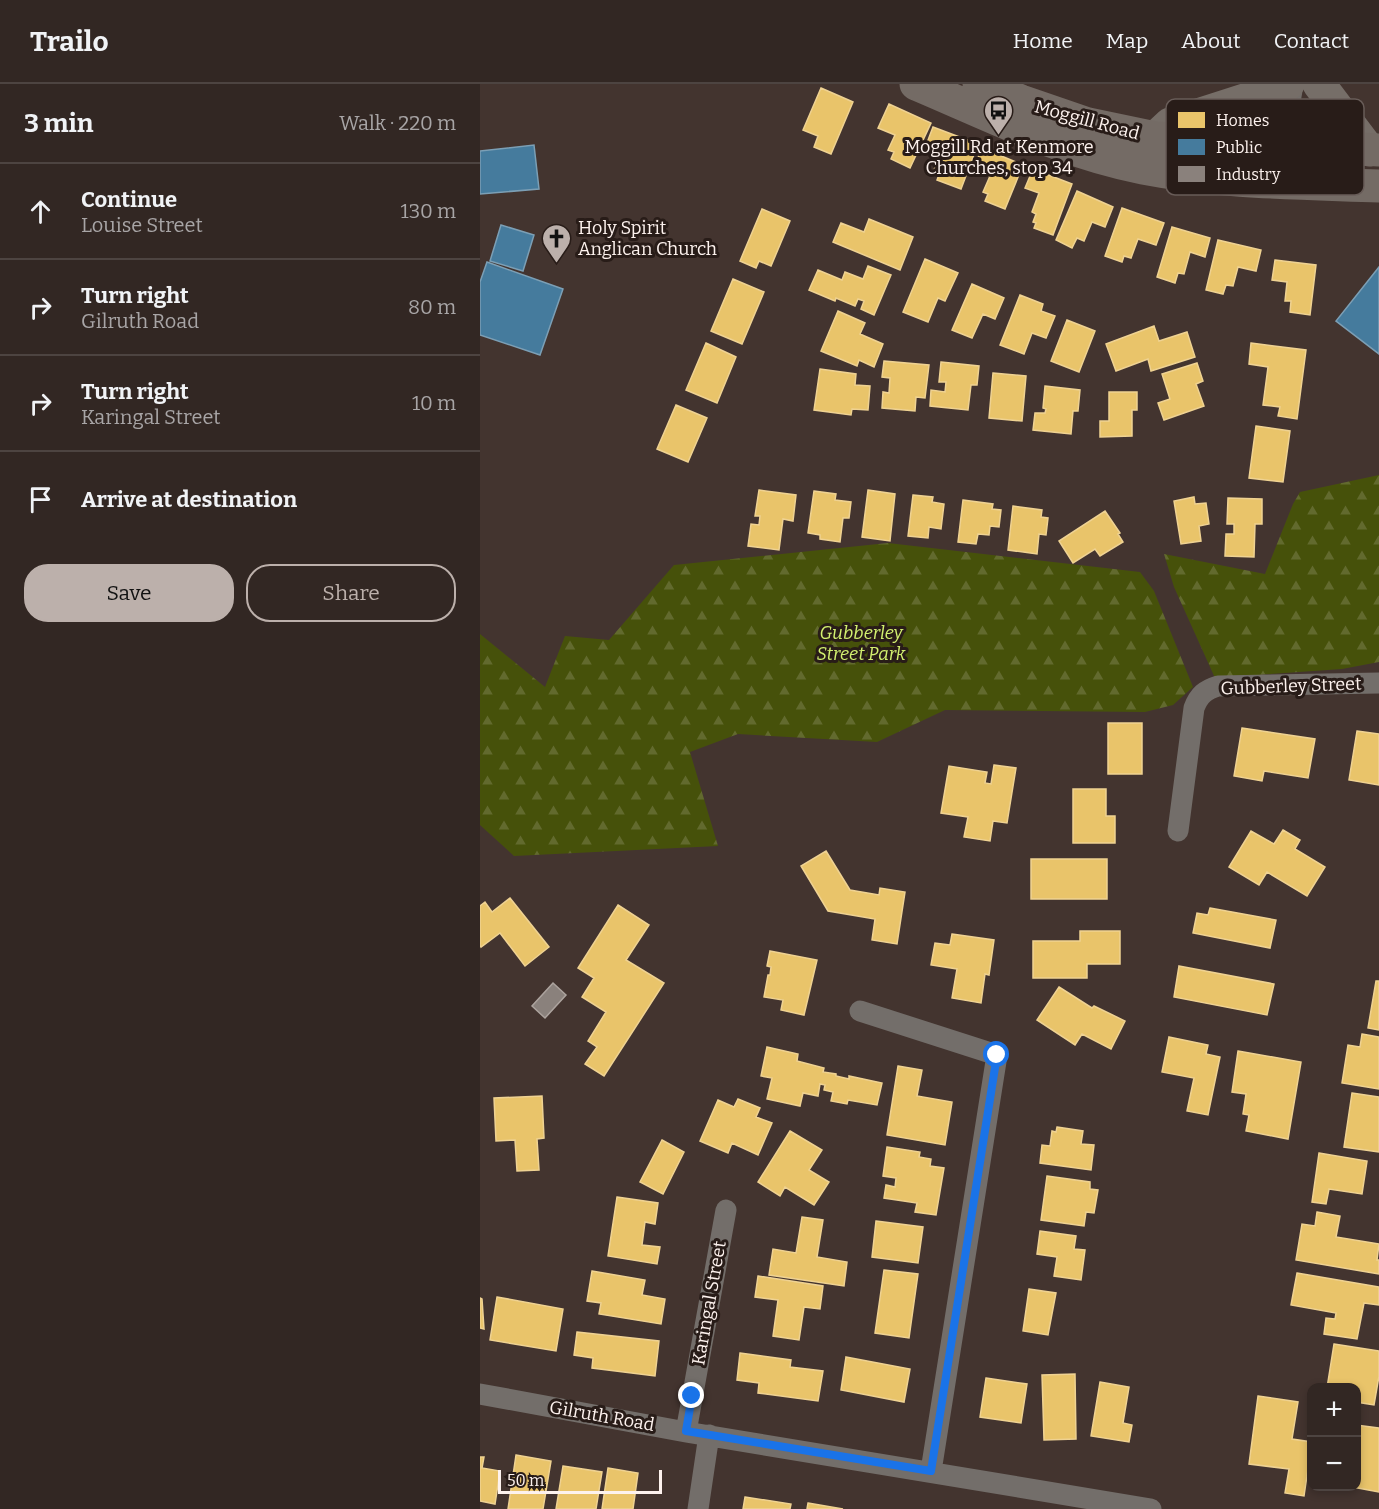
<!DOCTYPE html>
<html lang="en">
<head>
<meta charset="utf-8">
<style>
	:root { --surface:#322723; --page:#3a2f2b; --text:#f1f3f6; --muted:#a8a5a6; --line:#4d4441; --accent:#bcb0ab }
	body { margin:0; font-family:Bitter,serif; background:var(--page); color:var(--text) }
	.controls { position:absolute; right:18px; bottom:18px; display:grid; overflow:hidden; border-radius:12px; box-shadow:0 3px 9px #0003 }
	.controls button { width:54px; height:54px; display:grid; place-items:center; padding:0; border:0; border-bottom:2px solid var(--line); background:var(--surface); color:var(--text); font:30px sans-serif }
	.scale { position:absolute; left:18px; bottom:15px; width:164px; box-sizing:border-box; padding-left:6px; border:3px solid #fdf2ee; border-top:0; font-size:16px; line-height:21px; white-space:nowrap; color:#fdf2ee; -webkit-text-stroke:4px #281c18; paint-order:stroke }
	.stop { position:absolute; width:18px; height:18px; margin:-14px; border:4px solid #1a73e8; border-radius:50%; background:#fff }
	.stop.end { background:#1a73e8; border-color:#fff; box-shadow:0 2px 6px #0008 }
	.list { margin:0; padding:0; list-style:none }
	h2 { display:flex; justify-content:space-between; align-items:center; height:78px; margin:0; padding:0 24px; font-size:26px }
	h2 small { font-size:20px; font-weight:400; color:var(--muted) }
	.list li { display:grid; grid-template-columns:39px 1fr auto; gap:18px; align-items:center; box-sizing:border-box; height:96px; padding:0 24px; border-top:2px solid var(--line) }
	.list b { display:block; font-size:22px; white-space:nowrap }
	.list p { margin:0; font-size:20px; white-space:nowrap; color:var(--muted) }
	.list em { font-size:20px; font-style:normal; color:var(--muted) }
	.actions { display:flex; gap:12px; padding:18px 24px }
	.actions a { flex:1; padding:14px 0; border:2px solid var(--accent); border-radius:24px; text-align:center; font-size:21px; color:var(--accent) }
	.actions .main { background:var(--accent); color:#111 }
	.icon { flex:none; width:33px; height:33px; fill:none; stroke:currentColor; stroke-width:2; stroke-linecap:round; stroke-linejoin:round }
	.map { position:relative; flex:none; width:899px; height:1425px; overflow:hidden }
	header { display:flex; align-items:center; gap:36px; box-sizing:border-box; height:84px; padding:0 30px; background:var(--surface); border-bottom:2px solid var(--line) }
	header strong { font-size:28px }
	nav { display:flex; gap:33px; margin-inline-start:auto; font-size:21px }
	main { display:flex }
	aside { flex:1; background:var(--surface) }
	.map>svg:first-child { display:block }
	.forest { fill:url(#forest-firs) }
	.homes { fill:#e9c46a; stroke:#efd292; stroke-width:1.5 }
	.public { fill:#457b9d; stroke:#7c9fb5; stroke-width:1.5 }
	.industry { fill:#8a817c; stroke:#aca39e; stroke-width:1.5 }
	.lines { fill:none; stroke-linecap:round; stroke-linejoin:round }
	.street { stroke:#736e6a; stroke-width:21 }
	.primary { stroke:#766e68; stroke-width:33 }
	.highway { stroke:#746b65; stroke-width:33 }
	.route { stroke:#1a73e8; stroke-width:8 }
	.labels { text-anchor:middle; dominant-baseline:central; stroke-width:6; stroke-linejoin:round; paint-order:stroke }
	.street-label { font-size:18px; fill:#fdf2ee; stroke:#281c18 }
	.poi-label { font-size:18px; fill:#fdf2ee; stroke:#281c18 }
	.park-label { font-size:18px; font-style:italic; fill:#d3f170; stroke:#281c18 }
	.key { fill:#281c18; stroke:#685c58; stroke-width:1.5 }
	.key-label { font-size:16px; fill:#fdf2ee }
</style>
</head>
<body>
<header>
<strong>Trailo</strong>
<nav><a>Home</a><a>Map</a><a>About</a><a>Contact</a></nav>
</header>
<main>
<aside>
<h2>3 min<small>Walk · 220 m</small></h2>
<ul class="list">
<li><svg class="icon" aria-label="ahead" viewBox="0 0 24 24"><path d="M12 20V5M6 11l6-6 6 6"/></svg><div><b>Continue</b><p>Louise Street</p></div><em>130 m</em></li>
<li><svg class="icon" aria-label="right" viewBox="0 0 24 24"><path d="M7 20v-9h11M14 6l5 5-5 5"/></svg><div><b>Turn right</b><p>Gilruth Road</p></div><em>80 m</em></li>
<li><svg class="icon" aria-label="right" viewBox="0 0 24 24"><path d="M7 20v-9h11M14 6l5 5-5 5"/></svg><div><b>Turn right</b><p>Karingal Street</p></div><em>10 m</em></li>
<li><svg class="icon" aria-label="arrive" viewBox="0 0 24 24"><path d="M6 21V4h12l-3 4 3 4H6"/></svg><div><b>Arrive at destination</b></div></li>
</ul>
<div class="actions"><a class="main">Save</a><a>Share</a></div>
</aside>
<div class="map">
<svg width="899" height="1425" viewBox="0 0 899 1425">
	<defs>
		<pattern id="forest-firs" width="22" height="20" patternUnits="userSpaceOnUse" patternTransform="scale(1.5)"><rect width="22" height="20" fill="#46510a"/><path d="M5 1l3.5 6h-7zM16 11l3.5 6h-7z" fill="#626a2e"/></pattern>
	</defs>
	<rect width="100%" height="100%" fill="#43342f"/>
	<!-- forest -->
	<path class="forest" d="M 899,391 L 899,578 L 862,585 L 735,594 L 694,503 L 684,470 L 785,490 L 813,420 L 820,408 Z
		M 408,459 L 660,488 L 674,507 L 713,603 L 693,621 L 665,628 L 465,626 L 397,658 L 258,650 L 210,668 L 238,762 L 34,772 L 0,741 L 0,550 L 65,603 L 85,552 L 129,556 L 194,481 Z"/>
	<!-- homes -->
	<path class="homes" d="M 341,4 L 373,18 L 351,70 L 334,63 L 338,52 L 323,46 Z
		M 409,20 L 451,39 L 430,84 L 411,75 L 414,68 L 408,66 L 415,51 L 398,44 Z
		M 453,43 L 498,60 L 481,105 L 457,96 L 460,88 L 454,86 L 460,70 L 445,64 Z
		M 502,64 L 543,81 L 525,125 L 505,117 L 508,110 L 503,108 L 510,92 L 493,86 Z
		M 553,85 L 592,100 L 573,151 L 554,144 L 556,139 L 553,138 L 556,130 L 552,128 L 559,109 L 545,104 Z
		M 597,107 L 633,123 L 625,143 L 612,138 L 604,157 L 597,154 L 592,164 L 576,156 Z
		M 642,124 L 684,139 L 676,161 L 658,155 L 651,174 L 644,172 L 642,178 L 625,172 Z
		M 282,125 L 310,137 L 291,182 L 279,177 L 276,184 L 260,177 Z
		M 389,135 L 433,153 L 420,186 L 353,158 L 361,139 L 384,148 Z
		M 692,143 L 730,154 L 725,173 L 710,168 L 704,190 L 698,189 L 695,199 L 677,193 Z
		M 738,156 L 781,166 L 776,187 L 758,183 L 753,202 L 746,201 L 743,210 L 726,206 Z
		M 445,175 L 478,189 L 465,217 L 458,214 L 448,238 L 423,228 Z
		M 795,176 L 836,181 L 830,231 L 810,228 L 811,217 L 805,217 L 807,198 L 792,196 Z
		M 388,182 L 411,191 L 394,231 L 381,225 L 384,217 L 378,215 L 375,222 L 356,214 L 355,217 L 329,206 L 338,186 L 362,196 L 365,188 L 383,195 Z
		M 253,195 L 284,208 L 262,260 L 231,247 Z
		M 492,200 L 524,214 L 515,235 L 503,230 L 492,254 L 472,246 Z
		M 540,211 L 563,220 L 561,227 L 575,232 L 566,254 L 552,249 L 544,270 L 520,261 Z
		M 358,227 L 385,239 L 380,250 L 403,260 L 394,283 L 379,276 L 377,282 L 341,267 Z
		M 587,236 L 615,247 L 599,288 L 571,277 Z
		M 674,242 L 679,257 L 707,248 L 715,273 L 671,287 L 668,275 L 636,287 L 626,260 Z
		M 226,259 L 256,273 L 237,319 L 206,306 Z
		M 771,259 L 826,266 L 817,335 L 798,332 L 800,323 L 783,321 L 788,283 L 769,280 Z
		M 404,277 L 449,281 L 445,314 L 436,313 L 435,327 L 402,324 L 403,308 L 409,309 L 410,294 L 402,293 Z
		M 461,278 L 499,282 L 497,301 L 491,301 L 488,326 L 450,322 L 451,306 L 465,308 L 466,298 L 459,298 Z
		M 717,279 L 723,297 L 716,300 L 724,322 L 684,336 L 678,319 L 690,315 L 682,290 Z
		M 340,285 L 376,290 L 375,301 L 390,302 L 388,326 L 372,325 L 371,331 L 334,326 Z
		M 513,289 L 546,292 L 542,337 L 509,334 Z
		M 565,302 L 600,306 L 598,327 L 593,327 L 591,350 L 553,346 L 555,329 L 565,329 L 566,325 L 563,324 Z
		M 629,308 L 657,308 L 657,326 L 652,326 L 652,352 L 620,353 L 620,337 L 629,337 Z
		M 196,321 L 227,334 L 208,378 L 177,365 Z
		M 776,342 L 810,347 L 803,398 L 769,394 Z
		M 279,406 L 316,411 L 313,437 L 303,435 L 299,466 L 268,462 L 271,440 L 279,441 L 280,432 L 275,432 Z
		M 388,406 L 415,410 L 410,457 L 382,453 Z
		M 334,407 L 356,410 L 355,416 L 371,418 L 369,434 L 363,434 L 360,458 L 340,455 L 340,451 L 328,449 Z
		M 433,411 L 453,413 L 452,418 L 464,420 L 461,445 L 449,443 L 448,454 L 428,452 Z
		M 714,413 L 715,420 L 726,419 L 729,440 L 719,442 L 721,457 L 701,460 L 694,417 Z
		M 748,414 L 782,415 L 782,440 L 775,440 L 774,473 L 745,472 L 746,450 L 754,450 L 754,440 L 747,440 Z
		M 483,416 L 513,420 L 512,425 L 521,426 L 519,443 L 510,442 L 509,451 L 498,450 L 496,460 L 478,458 Z
		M 533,422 L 562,426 L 561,433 L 568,434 L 566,451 L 559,450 L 557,470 L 528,466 Z
		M 625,427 L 640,449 L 638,450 L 643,458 L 620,472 L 615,465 L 593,479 L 579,457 Z
		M 628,639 L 662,639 L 662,690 L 628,690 Z
		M 762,644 L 835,655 L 828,694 L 784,687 L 782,697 L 754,692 Z
		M 877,647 L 899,650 L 899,701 L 869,696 Z
		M 514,681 L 536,684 L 527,739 L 513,737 L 510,757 L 484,753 L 488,733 L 461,729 L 469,682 L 507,688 L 505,699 L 511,700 Z
		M 593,705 L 626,705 L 626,732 L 635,732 L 635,759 L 593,759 Z
		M 803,746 L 820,756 L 815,765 L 845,783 L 827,812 L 787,788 L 779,801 L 749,783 L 771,747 L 794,760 Z
		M 346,767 L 370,806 L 399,811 L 400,804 L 425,808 L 417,860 L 392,856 L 395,835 L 348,827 L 321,782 Z
		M 551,775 L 627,775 L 627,815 L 551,815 Z
		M 30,814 L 69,863 L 45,882 L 20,849 L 1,863 L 0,861 L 0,822 L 5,818 L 12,828 Z
		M 138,821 L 169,841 L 146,876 L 184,899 L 124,992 L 105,980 L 117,963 L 108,957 L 126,928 L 102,913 L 114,894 L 98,884 Z
		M 730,824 L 796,836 L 790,864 L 713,849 L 717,829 L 728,831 Z
		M 600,847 L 640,847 L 640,880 L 607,880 L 607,894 L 553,894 L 553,857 L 600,857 Z
		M 472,850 L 514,856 L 509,891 L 505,890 L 501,919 L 472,914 L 477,885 L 451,881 L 455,859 L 470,861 Z
		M 290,867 L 337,876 L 324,931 L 301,926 L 303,916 L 284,913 L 288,891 L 290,891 L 291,883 L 287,882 Z
		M 699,882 L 794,900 L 787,931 L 694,913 Z
		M 896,897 L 899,897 L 899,946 L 888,944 Z
		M 579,903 L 612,924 L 614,922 L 645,937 L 631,965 L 602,950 L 595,961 L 557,936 Z
		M 882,950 L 899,953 L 899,1005 L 862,999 L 868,961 L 880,963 Z
		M 689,953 L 728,961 L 726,970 L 740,973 L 728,1031 L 707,1027 L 714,994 L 682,988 Z
		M 287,963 L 318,970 L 317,977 L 344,984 L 343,988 L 356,990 L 356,992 L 369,995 L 369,992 L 402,999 L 397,1021 L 368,1016 L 367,1020 L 351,1017 L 353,1008 L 344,1006 L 345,1001 L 340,1000 L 338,1012 L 323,1009 L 320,1022 L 287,1015 L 292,994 L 281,992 Z
		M 758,967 L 821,978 L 808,1055 L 766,1047 L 769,1031 L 763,1030 L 766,1010 L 752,1008 Z
		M 418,982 L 442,986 L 437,1012 L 472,1018 L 465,1061 L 407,1051 Z
		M 872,1009 L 899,1013 L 899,1068 L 864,1063 Z
		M 62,1012 L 64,1054 L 57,1055 L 59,1086 L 37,1087 L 35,1056 L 16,1057 L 14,1014 Z
		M 258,1015 L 280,1024 L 276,1033 L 292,1039 L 278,1071 L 252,1059 L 248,1069 L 220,1057 L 238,1016 L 254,1023 Z
		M 577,1043 L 603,1047 L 601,1060 L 614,1061 L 611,1086 L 560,1079 L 562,1061 L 570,1062 L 572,1047 L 576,1048 Z
		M 310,1047 L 342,1066 L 329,1086 L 349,1098 L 334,1121 L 305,1103 L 300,1112 L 278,1098 Z
		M 182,1056 L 204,1068 L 183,1110 L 160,1098 Z
		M 407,1063 L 440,1068 L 439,1073 L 451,1075 L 450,1082 L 464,1084 L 456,1131 L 435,1128 L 437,1119 L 404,1114 L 406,1101 L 415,1103 L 416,1094 L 403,1092 Z
		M 839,1069 L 887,1077 L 882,1110 L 849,1105 L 846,1120 L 832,1118 Z
		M 567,1092 L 610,1098 L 610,1105 L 618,1106 L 614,1129 L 606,1128 L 604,1142 L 561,1136 Z
		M 137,1113 L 178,1119 L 175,1140 L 165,1138 L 162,1161 L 180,1163 L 177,1180 L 128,1172 Z
		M 837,1128 L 860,1132 L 856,1153 L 899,1160 L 897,1176 L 899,1176 L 899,1190 L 816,1176 L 822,1140 L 835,1142 Z
		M 322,1133 L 343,1136 L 337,1173 L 367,1178 L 364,1202 L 289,1191 L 293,1165 L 316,1169 Z
		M 396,1137 L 443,1143 L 438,1179 L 392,1173 Z
		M 560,1147 L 596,1152 L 594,1165 L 605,1166 L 601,1196 L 574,1192 L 577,1173 L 557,1170 Z
		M 404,1186 L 438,1190 L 429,1254 L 395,1249 Z
		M 112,1187 L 165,1196 L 162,1211 L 185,1215 L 181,1240 L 119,1230 L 121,1219 L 107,1217 Z
		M 817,1189 L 899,1203 L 899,1221 L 884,1219 L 877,1255 L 844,1250 L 846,1234 L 855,1235 L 856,1229 L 811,1221 Z
		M 278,1192 L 343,1202 L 340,1225 L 324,1223 L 319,1256 L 293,1252 L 298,1216 L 275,1213 Z
		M 549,1205 L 576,1209 L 568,1251 L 543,1247 Z
		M 17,1213 L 83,1225 L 76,1267 L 10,1256 Z
		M 0,1214 L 2,1215 L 4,1245 L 0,1244 Z
		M 97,1248 L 179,1257 L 175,1292 L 112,1284 L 113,1274 L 94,1271 Z
		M 854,1260 L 899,1267 L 899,1292 L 894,1321 L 876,1318 L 876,1304 L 847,1304 Z
		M 260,1269 L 311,1276 L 310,1283 L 343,1287 L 338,1317 L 278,1309 L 279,1299 L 257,1296 Z
		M 366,1273 L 430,1285 L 424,1318 L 361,1306 Z
		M 595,1290 L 596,1355 L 564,1356 L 562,1291 Z
		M 506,1294 L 547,1300 L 541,1339 L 500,1333 Z
		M 620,1298 L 649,1303 L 643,1339 L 652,1341 L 649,1358 L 611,1352 Z
		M 778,1312 L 818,1318 L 812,1355 L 832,1358 L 824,1412 L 805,1409 L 809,1385 L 769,1380 Z
		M 876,1341 L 899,1344 L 899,1408 L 867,1402 L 876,1402 L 876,1384 L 879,1374 L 876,1373 Z
		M 36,1371 L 71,1377 L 63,1425 L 28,1425 Z
		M 0,1373 L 4,1373 L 2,1384 L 20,1387 L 15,1420 L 0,1417 Z
		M 83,1382 L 122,1388 L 116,1425 L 76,1425 Z
		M 128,1384 L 158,1389 L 153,1425 L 122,1425 Z
		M 265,1413 L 311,1420 L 310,1425 L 263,1425 Z
		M 328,1419 L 363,1425 L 327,1425 Z"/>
	<!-- public -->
	<path class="public" d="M 54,61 L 59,105 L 0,110 L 0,67 Z
		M 21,141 L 54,151 L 43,187 L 10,177 Z
		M 7,178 L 83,205 L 60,271 L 0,251 L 0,198 Z
		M 899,183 L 899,270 L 856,237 Z"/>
	<!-- industry -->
	<path class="industry" d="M 73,899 L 86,911 L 65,934 L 52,922 Z"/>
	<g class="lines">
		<!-- street -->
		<path class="street" d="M 797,98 L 813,0
			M 698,747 L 714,624 C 719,611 725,606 738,602 L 899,599
			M 380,927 L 517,971 L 451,1387
			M 0,1310 L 206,1348 L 671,1425
			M 206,1348 L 246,1126
			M 218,1425 L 229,1351"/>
		<!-- primary -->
		<path class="primary" d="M 839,0 L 889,66
			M 675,54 L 690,40 L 783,10 L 808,0"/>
		<!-- highway -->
		<path class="highway" d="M 436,0 C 510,31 584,69 663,84 C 740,99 820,99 899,102
			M 499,0 L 541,17 L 608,40 L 675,54 L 899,66"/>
	</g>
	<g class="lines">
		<!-- route -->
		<path class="route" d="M 212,1312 L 206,1347 L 451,1387 L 517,971"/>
	</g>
	<!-- icons -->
	<defs>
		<symbol id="bus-pin" viewBox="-11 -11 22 30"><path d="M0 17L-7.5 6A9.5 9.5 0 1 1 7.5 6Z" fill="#bcb0ab" stroke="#281c18"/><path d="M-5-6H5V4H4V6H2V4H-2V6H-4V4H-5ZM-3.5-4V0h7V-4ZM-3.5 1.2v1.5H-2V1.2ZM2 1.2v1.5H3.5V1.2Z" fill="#111"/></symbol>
		<symbol id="church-pin" viewBox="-11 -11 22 30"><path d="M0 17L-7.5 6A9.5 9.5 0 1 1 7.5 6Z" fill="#bcb0ab" stroke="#281c18"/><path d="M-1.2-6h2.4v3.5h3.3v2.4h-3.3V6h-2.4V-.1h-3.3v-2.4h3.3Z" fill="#111"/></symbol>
	</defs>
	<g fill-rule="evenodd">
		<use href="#bus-pin" x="502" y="10" width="33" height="45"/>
		<use href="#church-pin" x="60" y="138" width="33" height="45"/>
	</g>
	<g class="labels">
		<!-- street labels -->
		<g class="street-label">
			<text transform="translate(607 36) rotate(15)">Moggill Road</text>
			<text transform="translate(811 602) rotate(-2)">Gubberley Street</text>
			<text transform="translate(229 1219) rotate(-80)">Karingal Street</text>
			<text transform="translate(122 1332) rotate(10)">Gilruth Road</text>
		</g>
		<!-- poi labels -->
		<g class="poi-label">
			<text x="519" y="63">Moggill Rd at Kenmore<tspan x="519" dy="21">Churches, stop 34</tspan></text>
			<text x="98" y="144" text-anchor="start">Holy Spirit<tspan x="98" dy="21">Anglican Church</tspan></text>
		</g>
		<!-- park labels -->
		<g class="park-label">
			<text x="381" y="549">Gubberley<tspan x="381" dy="21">Street Park</tspan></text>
		</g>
	</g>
	<!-- legend -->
	<rect x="686" y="15" width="198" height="96" rx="9" class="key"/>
	<rect x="698" y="28" width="27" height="16" fill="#e9c46a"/>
	<rect x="698" y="55" width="27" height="16" fill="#457b9d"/>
	<rect x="698" y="82" width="27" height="16" fill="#8a817c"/>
	<g class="key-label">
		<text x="736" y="42">Homes</text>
		<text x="736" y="69">Public</text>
		<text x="736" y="96">Industry</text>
	</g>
</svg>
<div class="controls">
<button>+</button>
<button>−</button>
</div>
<div class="scale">50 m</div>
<div class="stop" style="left:517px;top:971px"></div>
<div class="stop end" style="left:212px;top:1312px"></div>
</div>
</main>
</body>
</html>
